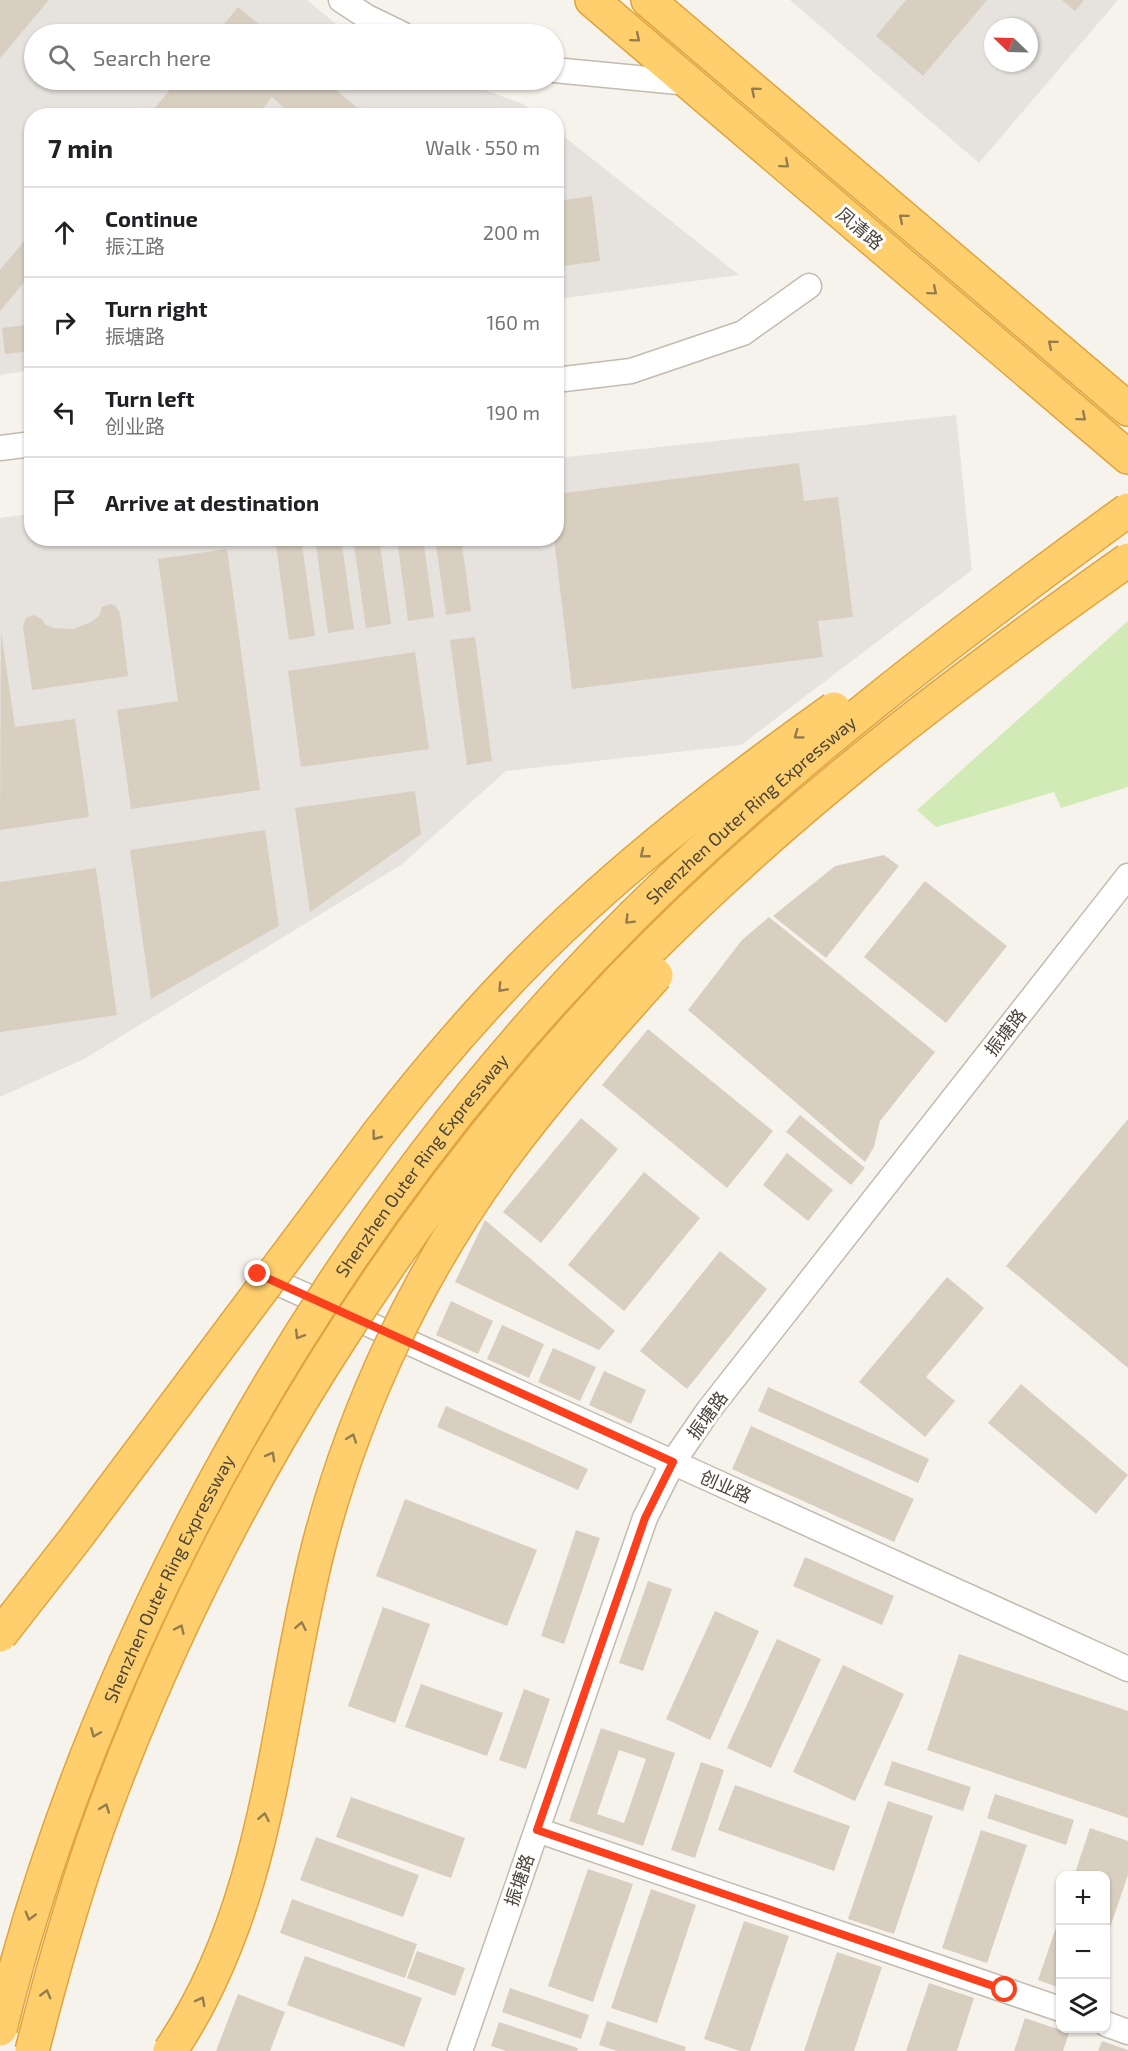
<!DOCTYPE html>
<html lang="en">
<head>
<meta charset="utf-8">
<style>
	:root { --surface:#fff; --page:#f6f6f6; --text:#202124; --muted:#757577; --line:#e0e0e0 }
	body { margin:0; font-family:"Exo 2","Noto Sans SC",sans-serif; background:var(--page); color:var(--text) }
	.controls { position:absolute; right:18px; bottom:18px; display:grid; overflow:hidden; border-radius:12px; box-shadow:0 2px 4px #0004 }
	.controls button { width:54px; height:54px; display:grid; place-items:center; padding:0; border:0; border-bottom:2px solid var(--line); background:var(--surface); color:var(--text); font:30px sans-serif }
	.compass { position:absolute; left:984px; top:18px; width:54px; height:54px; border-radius:50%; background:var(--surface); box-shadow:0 2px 4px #0004; rotate:293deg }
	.stop { position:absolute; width:18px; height:18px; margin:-14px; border:4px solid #fc3f1d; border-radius:50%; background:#fff }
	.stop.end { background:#fc3f1d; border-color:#fff; box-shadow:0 2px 6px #0008 }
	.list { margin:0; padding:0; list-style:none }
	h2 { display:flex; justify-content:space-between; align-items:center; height:78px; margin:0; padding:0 24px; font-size:26px }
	h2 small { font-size:20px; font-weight:400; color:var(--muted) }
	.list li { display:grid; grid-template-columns:39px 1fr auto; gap:18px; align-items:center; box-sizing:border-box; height:90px; padding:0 24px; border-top:2px solid var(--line) }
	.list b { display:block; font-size:22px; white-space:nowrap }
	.list p { margin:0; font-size:20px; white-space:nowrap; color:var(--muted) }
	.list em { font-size:20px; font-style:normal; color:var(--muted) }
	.icon { flex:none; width:33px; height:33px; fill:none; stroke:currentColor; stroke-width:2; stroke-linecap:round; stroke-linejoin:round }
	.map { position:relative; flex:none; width:1128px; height:2051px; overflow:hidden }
	.search { position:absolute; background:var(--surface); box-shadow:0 2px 4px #0004; left:24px; top:24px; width:540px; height:66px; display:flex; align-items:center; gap:15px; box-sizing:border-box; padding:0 21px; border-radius:33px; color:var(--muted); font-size:22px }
	.panel { position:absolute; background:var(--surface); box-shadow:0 2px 4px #0004; left:24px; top:108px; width:540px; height:438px; border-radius:24px }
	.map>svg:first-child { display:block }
	.industrial { fill:#e6e2dd; fill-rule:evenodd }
	.green { fill:#d2eab5 }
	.building { fill:#d8cfc1; fill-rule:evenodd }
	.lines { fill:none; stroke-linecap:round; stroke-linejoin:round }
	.minor-casing { stroke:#c2bbae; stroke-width:27 }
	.highway-casing { stroke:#e0a43c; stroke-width:36 }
	.minor { stroke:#fff; stroke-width:24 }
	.highway { stroke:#ffcf6e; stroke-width:33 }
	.highway-bridge-casing { stroke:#e0a43c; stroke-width:36; stroke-linecap:butt }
	.highway-bridge { stroke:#ffcf6e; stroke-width:33 }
	.oneway { stroke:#937c4e }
	.route { stroke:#fc3f1d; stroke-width:8 }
	.labels { text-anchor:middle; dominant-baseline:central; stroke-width:6; stroke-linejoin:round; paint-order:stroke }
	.street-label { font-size:18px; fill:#4b4439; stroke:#fff }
</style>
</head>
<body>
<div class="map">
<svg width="1128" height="2051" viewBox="0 0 1128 2051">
	<rect width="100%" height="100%" fill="#f6f3ec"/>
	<!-- industrial -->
	<path class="industrial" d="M 0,0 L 307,0 L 348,34 L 34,34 L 34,80 L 459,80 L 523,104 L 537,115 L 32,116 L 31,370 L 0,375 Z
		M 790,0 L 1118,0 L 979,163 ZM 993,27 L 1029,27 L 1029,63 L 993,63 Z
		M 557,131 L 739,275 L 557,299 Z
		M 956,415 L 972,570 L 741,745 L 506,771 L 401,865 L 84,1059 L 0,1097 L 0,518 L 31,514 L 32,538 L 556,538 L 557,458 Z"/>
	<!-- green -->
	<path class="green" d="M 1128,621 L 1128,787 L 1061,808 L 1054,792 L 936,827 L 917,810 Z"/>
	<!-- building -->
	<path class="building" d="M 0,0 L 49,0 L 0,58 Z
		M 906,0 L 987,0 L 923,76 L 876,36 Z
		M 1062,0 L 1084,0 L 1075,11 Z
		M 238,7 L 271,34 L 216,34 Z
		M 178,80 L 324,80 L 367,116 L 293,116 L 272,97 L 257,116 L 148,116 Z
		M 592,196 L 600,261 L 556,267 L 556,201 Z
		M 32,232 L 32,273 L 0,311 L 0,270 Z
		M 32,324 L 32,351 L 5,354 L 2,328 Z
		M 799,463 L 804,501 L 838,497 L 853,617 L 818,621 L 823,657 L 572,689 L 554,538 L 556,538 L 556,494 Z
		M 275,538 L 301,538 L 315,636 L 289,640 Z
		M 315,538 L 341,538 L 354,629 L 328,633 Z
		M 353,538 L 379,538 L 391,624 L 366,628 Z
		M 397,538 L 423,538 L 434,617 L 408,621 Z
		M 435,538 L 461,538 L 471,611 L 446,615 Z
		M 227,549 L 260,790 L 131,809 L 117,710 L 178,701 L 158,559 Z
		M 110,604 L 115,605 L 120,613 L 128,676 L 32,690 L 23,627 L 26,618 L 34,615 L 43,620 L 44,624 L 53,628 L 73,629 L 91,622 L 99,616 L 102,607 Z
		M 1,632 L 15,727 L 75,719 L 89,817 L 0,830 Z
		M 475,637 L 492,761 L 467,765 L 450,640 Z
		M 415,652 L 429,749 L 301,767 L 288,671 Z
		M 415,791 L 421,834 L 310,912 L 295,808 Z
		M 265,830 L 279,926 L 151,999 L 130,850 Z
		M 884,855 L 899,866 L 826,958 L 773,916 L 835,866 Z
		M 96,868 L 117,1015 L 0,1032 L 0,882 Z
		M 925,881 L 1007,946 L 946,1023 L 864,957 Z
		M 769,917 L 935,1052 L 880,1121 L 874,1147 L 865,1162 L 688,1010 L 742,940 Z
		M 648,1029 L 773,1131 L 727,1188 L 602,1085 Z
		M 800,1115 L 865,1168 L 851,1185 L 786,1132 Z
		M 581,1118 L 618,1149 L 541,1243 L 503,1212 Z
		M 1128,1119 L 1128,1368 L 1006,1266 Z
		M 787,1153 L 833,1190 L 808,1221 L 763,1185 Z
		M 644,1172 L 700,1218 L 624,1311 L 568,1265 Z
		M 485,1220 L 615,1331 L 599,1350 L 455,1282 Z
		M 720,1251 L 767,1289 L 687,1389 L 640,1351 Z
		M 947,1277 L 984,1308 L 926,1377 L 955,1401 L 925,1437 L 859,1382 Z
		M 451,1301 L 493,1321 L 478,1354 L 436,1335 Z
		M 502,1325 L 544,1344 L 529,1378 L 487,1359 Z
		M 553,1348 L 596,1367 L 580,1401 L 538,1382 Z
		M 604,1371 L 646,1390 L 631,1424 L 589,1405 Z
		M 1021,1384 L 1128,1475 L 1096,1514 L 988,1423 Z
		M 768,1387 L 929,1459 L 918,1483 L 758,1411 Z
		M 446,1406 L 588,1469 L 578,1490 L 437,1427 Z
		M 751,1426 L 914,1499 L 894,1542 L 732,1469 Z
		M 405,1499 L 537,1550 L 507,1626 L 376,1576 Z
		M 576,1530 L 600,1538 L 564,1644 L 541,1636 Z
		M 805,1557 L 894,1596 L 882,1625 L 793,1586 Z
		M 648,1581 L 672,1589 L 643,1671 L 619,1663 Z
		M 383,1607 L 430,1624 L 395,1723 L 348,1706 Z
		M 715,1611 L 759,1631 L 710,1740 L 666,1719 Z
		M 777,1639 L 821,1659 L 771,1768 L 727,1748 Z
		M 959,1654 L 1128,1711 L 1128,1818 L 927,1750 Z
		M 843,1665 L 904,1694 L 855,1801 L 793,1772 Z
		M 421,1684 L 503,1713 L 487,1756 L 405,1727 Z
		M 524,1689 L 550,1699 L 526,1769 L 499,1760 Z
		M 601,1728 L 675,1753 L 643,1846 L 569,1821 ZM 619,1750 L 646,1759 L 624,1823 L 597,1814 Z
		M 892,1761 L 971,1787 L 963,1811 L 884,1785 Z
		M 701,1762 L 724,1770 L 695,1858 L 671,1850 Z
		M 735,1785 L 850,1826 L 834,1871 L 718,1830 Z
		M 995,1794 L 1074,1820 L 1066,1845 L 987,1818 Z
		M 351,1797 L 465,1838 L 451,1878 L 336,1837 Z
		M 888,1801 L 933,1816 L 894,1934 L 848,1919 Z
		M 1090,1828 L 1128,1841 L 1128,1875 L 1106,1939 L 1106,1876 L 1074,1876 Z
		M 981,1830 L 1027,1845 L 987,1963 L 942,1948 Z
		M 316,1837 L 419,1875 L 403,1917 L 300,1880 Z
		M 588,1869 L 633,1884 L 593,2002 L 548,1986 Z
		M 651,1889 L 696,1905 L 657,2023 L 611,2008 Z
		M 292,1899 L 417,1944 L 405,1978 L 280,1933 Z
		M 1060,1916 L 1060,1988 L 1038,1980 Z
		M 744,1921 L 789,1936 L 750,2051 L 740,2051 L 704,2039 Z
		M 417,1951 L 465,1968 L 455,1996 L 407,1978 Z
		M 837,1952 L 882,1967 L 854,2051 L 804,2051 Z
		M 305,1956 L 422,1998 L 404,2047 L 287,2005 Z
		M 929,1983 L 974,1998 L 957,2051 L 906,2051 Z
		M 510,1988 L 589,2015 L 581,2039 L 502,2012 Z
		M 238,1994 L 285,2012 L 270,2051 L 216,2051 Z
		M 1025,2018 L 1069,2033 L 1063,2051 L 1014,2051 Z
		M 607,2021 L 686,2047 L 685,2051 L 617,2051 L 599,2045 Z
		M 499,2022 L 578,2048 L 577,2051 L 506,2051 L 491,2046 Z
		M 1102,2041 L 1128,2050 L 1128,2051 L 1098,2051 Z"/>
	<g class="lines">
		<defs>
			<path id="minor" d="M 341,0 L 367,17 L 402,34
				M 554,70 L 689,83
				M 556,380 L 631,371 L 743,333 L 809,286
				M 0,448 L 32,444
				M 258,1274 L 1128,1669
				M 537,1830 L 1060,2009
				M 1106,2024 L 1128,2032
				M 460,2051 L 645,1518 L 673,1462 L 708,1411 L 1128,876"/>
			<path id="highway" d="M 592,0 L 1128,457
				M 648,0 L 1128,409"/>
		</defs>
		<!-- minor casing -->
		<use href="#minor" class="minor-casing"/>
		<!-- highway casing -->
		<use href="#highway" class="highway-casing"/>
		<!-- minor -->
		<use href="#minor" class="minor"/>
		<!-- highway -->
		<use href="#highway" class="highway"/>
		<defs>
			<g id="highway-bridge">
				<path d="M 0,1635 L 75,1539 L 378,1134 C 440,1054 507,977 582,909 C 661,836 747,771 834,709"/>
				<path id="s1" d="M 0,2029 C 43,1852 110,1683 194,1521 C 309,1300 455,1094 632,917 C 784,766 955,636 1128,510"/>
				<path d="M 32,2051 C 53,1968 76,1885 106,1805 C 218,1503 400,1211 622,978 C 774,820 949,686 1128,560"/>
				<path d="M 170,2051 C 272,1901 275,1716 319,1545 C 355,1407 417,1275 501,1160 C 549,1095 602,1035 656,975"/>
			</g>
		</defs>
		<!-- highway-bridge casing -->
		<use href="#highway-bridge" class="highway-bridge-casing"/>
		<!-- highway-bridge -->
		<use href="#highway-bridge" class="highway-bridge"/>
	</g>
	<!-- one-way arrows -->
	<defs><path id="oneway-chevron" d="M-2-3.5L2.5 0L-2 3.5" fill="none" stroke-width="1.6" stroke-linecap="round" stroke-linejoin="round" transform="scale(1.5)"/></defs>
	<g class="oneway">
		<use href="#oneway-chevron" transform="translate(636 38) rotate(40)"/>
		<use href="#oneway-chevron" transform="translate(755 91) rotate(-140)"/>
		<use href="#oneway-chevron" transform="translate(785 164) rotate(40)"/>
		<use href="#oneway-chevron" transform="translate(903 218) rotate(-140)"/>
		<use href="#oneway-chevron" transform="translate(933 291) rotate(40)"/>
		<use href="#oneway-chevron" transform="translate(1052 344) rotate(-140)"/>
		<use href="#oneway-chevron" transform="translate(1082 417) rotate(40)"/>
		<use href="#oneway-chevron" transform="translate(798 735) rotate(144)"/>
		<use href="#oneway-chevron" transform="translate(644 854) rotate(141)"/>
		<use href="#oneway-chevron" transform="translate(629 920) rotate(135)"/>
		<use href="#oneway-chevron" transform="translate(502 988) rotate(133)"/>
		<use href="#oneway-chevron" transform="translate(376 1136) rotate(127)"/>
		<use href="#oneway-chevron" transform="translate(299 1335) rotate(122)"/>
		<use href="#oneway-chevron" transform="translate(352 1438) rotate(-70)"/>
		<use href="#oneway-chevron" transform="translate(271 1456) rotate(-61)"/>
		<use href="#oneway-chevron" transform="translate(301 1626) rotate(-79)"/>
		<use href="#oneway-chevron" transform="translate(180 1629) rotate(-65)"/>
		<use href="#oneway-chevron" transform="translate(95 1733) rotate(112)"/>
		<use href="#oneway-chevron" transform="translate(105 1808) rotate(-70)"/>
		<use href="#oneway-chevron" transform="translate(264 1817) rotate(-79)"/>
		<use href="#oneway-chevron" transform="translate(30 1916) rotate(106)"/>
		<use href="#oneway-chevron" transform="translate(46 1994) rotate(-75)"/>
		<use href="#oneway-chevron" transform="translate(201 2001) rotate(-62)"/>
	</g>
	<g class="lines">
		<!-- route -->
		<path class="route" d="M 258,1274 L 673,1462 L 645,1518 L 537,1830 L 1005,1990"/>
	</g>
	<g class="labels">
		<!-- street labels -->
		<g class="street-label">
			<text transform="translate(860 228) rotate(40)">凤清路</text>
			<text stroke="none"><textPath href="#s1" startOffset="1454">Shenzhen Outer Ring Expressway</textPath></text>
			<text transform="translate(1005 1032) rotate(-52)">振塘路</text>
			<text stroke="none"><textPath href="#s1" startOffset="968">Shenzhen Outer Ring Expressway</textPath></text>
			<text transform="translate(707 1415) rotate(-54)">振塘路</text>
			<text transform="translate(726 1486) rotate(24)">创业路</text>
			<text stroke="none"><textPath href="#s1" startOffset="482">Shenzhen Outer Ring Expressway</textPath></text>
			<text transform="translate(519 1880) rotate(-71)">振塘路</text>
		</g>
	</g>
</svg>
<div class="controls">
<button>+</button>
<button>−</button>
<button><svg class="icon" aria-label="layers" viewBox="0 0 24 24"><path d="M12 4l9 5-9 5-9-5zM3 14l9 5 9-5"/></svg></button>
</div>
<svg class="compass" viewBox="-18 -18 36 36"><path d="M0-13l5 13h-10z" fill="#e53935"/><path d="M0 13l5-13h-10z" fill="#757577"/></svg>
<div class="stop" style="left:1005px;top:1990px"></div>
<div class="stop end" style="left:258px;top:1274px"></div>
<div class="search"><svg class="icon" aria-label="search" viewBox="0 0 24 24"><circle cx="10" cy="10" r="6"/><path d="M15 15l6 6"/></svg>Search here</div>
<section class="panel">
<h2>7 min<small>Walk · 550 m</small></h2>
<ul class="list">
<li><svg class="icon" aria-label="ahead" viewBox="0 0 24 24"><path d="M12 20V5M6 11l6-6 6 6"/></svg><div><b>Continue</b><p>振江路</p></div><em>200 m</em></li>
<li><svg class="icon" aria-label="right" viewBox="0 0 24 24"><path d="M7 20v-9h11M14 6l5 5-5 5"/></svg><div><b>Turn right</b><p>振塘路</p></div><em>160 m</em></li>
<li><svg class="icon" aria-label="left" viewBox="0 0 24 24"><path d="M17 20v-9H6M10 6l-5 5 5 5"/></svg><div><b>Turn left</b><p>创业路</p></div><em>190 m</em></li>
<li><svg class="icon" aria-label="arrive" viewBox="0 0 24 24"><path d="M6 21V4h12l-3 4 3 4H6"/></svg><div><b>Arrive at destination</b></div></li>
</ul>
</section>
</div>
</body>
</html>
